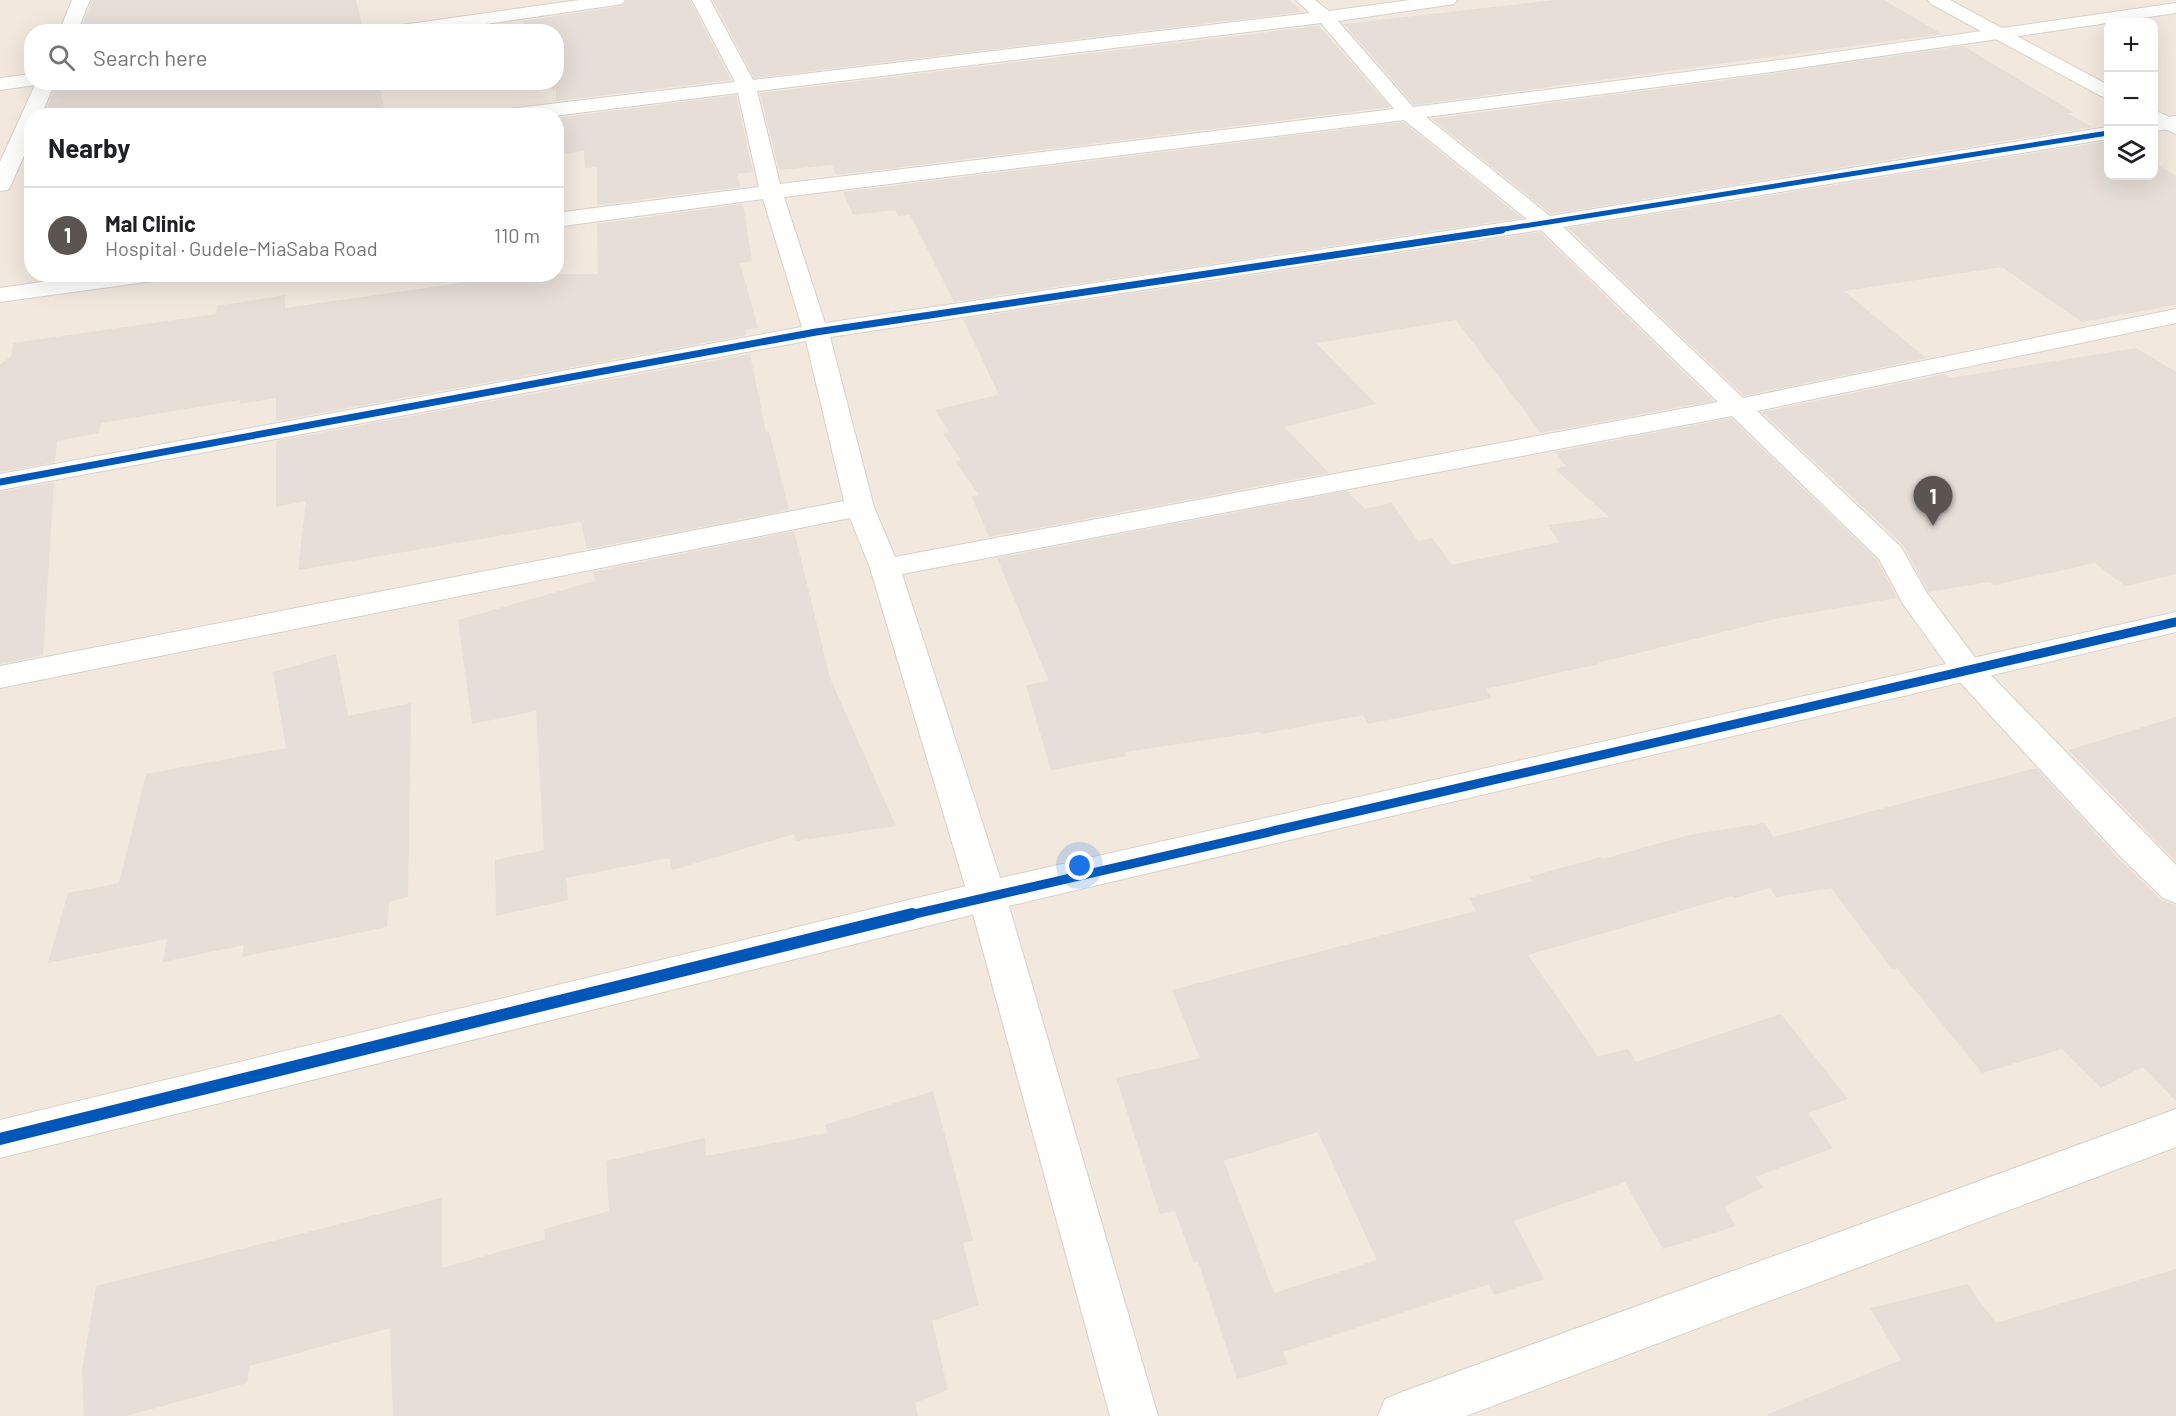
<!DOCTYPE html>
<html lang="en">
<head>
<meta charset="utf-8">
<style>
	:root { --surface:#fff; --page:#f6f6f6; --text:#202124; --muted:#757577; --line:#e0e0e0; --accent:#5c5450 }
	body { margin:0; font-family:Barlow,sans-serif; background:var(--page); color:var(--text) }
	.controls { position:absolute; right:18px; top:18px; display:grid; overflow:hidden; border-radius:12px; box-shadow:0 6px 24px #0002 }
	.controls button { width:54px; height:54px; display:grid; place-items:center; padding:0; border:0; border-bottom:2px solid var(--line); background:var(--surface); color:var(--text); font:30px sans-serif }
	.you { position:absolute; left:1080px; top:866px; width:21px; height:21px; margin:-15px; border:4px solid #fff; border-radius:50%; background:#1a73e8; box-shadow:0 0 0 9px #1a73e833 }
	.badge { display:grid; place-items:center; width:39px; height:39px; border-radius:50%; background:var(--accent); color:#fff; font-size:20px; font-weight:700 }
	.pin { position:absolute; translate:-50% -50px; filter:drop-shadow(0 2px 3px #0008) }
	.pin::after { content:''; position:absolute; top:32px; width:21px; height:18px; background:inherit; clip-path:polygon(0 0,100% 0,50% 100%) }
	.list { margin:0; padding:0; list-style:none }
	h2 { display:flex; justify-content:space-between; align-items:center; height:78px; margin:0; padding:0 24px; font-size:26px }
	h2 small { font-size:20px; font-weight:400; color:var(--muted) }
	.list li { display:grid; grid-template-columns:39px 1fr auto; gap:18px; align-items:center; box-sizing:border-box; height:96px; padding:0 24px; border-top:2px solid var(--line) }
	.list b { display:block; font-size:22px; white-space:nowrap }
	.list p { margin:0; font-size:20px; white-space:nowrap; color:var(--muted) }
	.list em { font-size:20px; font-style:normal; color:var(--muted) }
	.icon { flex:none; width:33px; height:33px; fill:none; stroke:currentColor; stroke-width:2; stroke-linecap:round; stroke-linejoin:round }
	.map { position:relative; flex:none; width:2176px; height:1416px; overflow:hidden }
	.search { position:absolute; background:var(--surface); box-shadow:0 6px 24px #0002; left:24px; top:24px; width:540px; height:66px; display:flex; align-items:center; gap:15px; box-sizing:border-box; padding:0 21px; border-radius:24px; color:var(--muted); font-size:22px }
	.panel { position:absolute; background:var(--surface); box-shadow:0 6px 24px #0002; left:24px; top:108px; width:540px; height:174px; border-radius:24px }
	.map>svg:first-child { display:block }
	.residential { fill:#f2e8de; fill-rule:evenodd }
	.building { fill:#e6ded7; fill-rule:evenodd }
	.lines { fill:none; stroke-linecap:round; stroke-linejoin:round }
	.street-casing { stroke:#d7d1cb; stroke-width:2 }
	.secondary-casing { stroke:#d9d2cb; stroke-width:2 }
	.street { fill:#fefefd; fill-rule:evenodd }
	.secondary { fill:#fefefd; fill-rule:evenodd }
	.cycleway-far3-casing { stroke:#fffaf3; stroke-width:8 }
	.cycleway-far2-casing { stroke:#fffaf3; stroke-width:10 }
	.cycleway-far1-casing { stroke:#fffaf3; stroke-width:13 }
	.cycleway-casing { stroke:#fffaf3; stroke-width:16 }
	.cycleway-far3 { stroke:#0057b8; stroke-width:5 }
	.cycleway-far2 { stroke:#0057b8; stroke-width:7 }
	.cycleway-far1 { stroke:#0057b8; stroke-width:9 }
	.cycleway { stroke:#0057b8; stroke-width:12 }
</style>
</head>
<body>
<div class="map">
<svg width="2176" height="1416" viewBox="0 0 2176 1416">
	<rect width="100%" height="100%" fill="#f9f5f0"/>
	<!-- residential -->
	<path class="residential" d="M 0,0 L 2176,0 L 2176,1416 L 0,1416 ZM 2108,22 L 2154,22 L 2154,176 L 2108,176 ZM 32,32 L 556,32 L 556,82 L 32,82 ZM 32,116 L 556,116 L 556,274 L 32,274 Z"/>
	<!-- building -->
	<path class="building" d="M 92,0 L 356,0 L 364,32 L 80,32 Z
		M 627,0 L 690,0 L 731,80 L 556,101 L 556,88 L 543,90 L 541,82 L 556,82 L 556,32 L 526,32 L 523,21 L 622,6 Z
		M 713,0 L 1289,0 L 1302,12 L 754,78 Z
		M 1554,0 L 1884,0 L 1942,34 L 1414,105 L 1344,24 Z
		M 1319,26 L 1390,107 L 836,175 L 832,165 L 779,170 L 760,93 Z
		M 1963,46 L 2075,113 L 2068,113 L 2092,127 L 1551,214 L 1432,119 L 1772,74 Z
		M 57,82 L 378,82 L 386,116 L 44,116 Z
		M 736,95 L 753,172 L 737,174 L 740,187 L 597,205 L 597,167 L 585,168 L 584,151 L 556,155 L 556,118 Z
		M 1403,122 L 1522,218 L 954,302 L 910,215 L 898,216 L 895,210 L 853,215 L 843,192 Z
		M 2109,141 L 2109,176 L 2154,176 L 2154,163 L 2176,176 L 2176,305 L 2082,322 L 2002,267 L 1844,291 L 1926,358 L 1744,396 L 1568,228 Z
		M 743,204 L 752,261 L 740,263 L 758,328 L 745,330 L 747,335 L 276,421 L 276,398 L 240,404 L 240,400 L 101,423 L 99,433 L 57,441 L 55,462 L 0,472 L 0,365 L 11,356 L 13,343 L 216,314 L 217,306 L 285,295 L 285,308 L 467,282 L 467,274 L 598,274 L 597,224 Z
		M 1540,232 L 1713,401 L 1541,433 L 1456,320 L 1316,343 L 1376,404 L 1284,427 L 1329,473 L 989,537 L 972,497 L 979,495 L 956,462 L 961,460 L 943,433 L 949,432 L 935,410 L 999,395 L 963,319 Z
		M 2136,348 L 2176,372 L 2176,574 L 2125,586 L 2095,563 L 1994,585 L 1990,582 L 1929,592 L 1903,545 L 1762,412 L 1945,374 L 1950,378 Z
		M 750,354 L 766,432 L 769,431 L 789,510 L 587,549 L 581,522 L 298,570 L 306,501 L 276,507 L 276,441 Z
		M 1731,418 L 1877,560 L 1897,598 L 1779,618 L 1598,663 L 1599,664 L 1486,689 L 1492,698 L 1462,705 L 1368,724 L 1363,715 L 1261,734 L 1260,732 L 1125,752 L 1126,756 L 1051,770 L 1026,685 L 1049,681 L 997,558 L 1347,491 L 1365,509 L 1392,503 L 1418,541 L 1432,538 L 1452,565 L 1559,542 L 1548,525 L 1609,517 L 1555,469 L 1566,466 L 1555,452 Z
		M 54,482 L 43,655 L 0,664 L 0,492 Z
		M 794,531 L 830,678 L 896,826 L 796,841 L 794,834 L 672,870 L 669,858 L 566,878 L 568,900 L 496,916 L 495,860 L 544,850 L 536,711 L 472,724 L 458,620 L 595,581 L 593,572 Z
		M 336,654 L 348,716 L 411,703 L 408,897 L 389,902 L 387,927 L 242,957 L 244,945 L 163,962 L 167,939 L 48,963 L 68,893 L 119,883 L 146,774 L 286,748 L 273,672 Z
		M 2176,717 L 2176,862 L 2069,750 Z
		M 2036,768 L 2116,856 L 2161,900 L 2176,905 L 2176,1101 L 2143,1067 L 2101,1088 L 2062,1049 L 1982,1073 L 1897,968 L 1892,969 L 1831,888 L 1776,897 L 1770,888 L 1734,898 L 1732,896 L 1528,955 L 1598,1056 L 1628,1049 L 1636,1062 L 1781,1014 L 1848,1099 L 1808,1113 L 1833,1148 L 1755,1177 L 1764,1187 L 1724,1207 L 1736,1226 L 1663,1249 L 1625,1182 L 1514,1221 L 1544,1279 L 1494,1295 L 1489,1284 L 1283,1352 L 1288,1364 L 1237,1379 L 1198,1261 L 1194,1263 L 1175,1211 L 1160,1214 L 1116,1078 L 1200,1058 L 1172,990 L 1476,911 L 1469,898 L 1533,881 L 1529,877 L 1601,857 L 1603,859 L 1689,835 L 1764,823 L 1774,837 ZM 1318,1132 L 1377,1260 L 1274,1293 L 1224,1161 Z
		M 933,1091 L 973,1240 L 963,1243 L 979,1305 L 932,1321 L 948,1390 L 915,1403 L 918,1416 L 393,1416 L 390,1328 L 249,1366 L 247,1383 L 126,1416 L 84,1416 L 82,1370 L 96,1286 L 442,1198 L 442,1268 L 545,1239 L 544,1229 L 609,1211 L 606,1161 L 705,1138 L 706,1156 L 827,1133 L 825,1125 Z
		M 2176,1269 L 2176,1416 L 1768,1416 L 1768,1414 L 1901,1360 L 1870,1308 L 1967,1284 L 1996,1323 Z"/>
	<g class="lines">
		<defs>
			<path id="street" d="M 72,0 L 90,0 L 77,32 L 59,32 Z
				M 579,0 L 625,0 L 622,4 L 616,5 L 430,32 L 379,32 L 388,27 Z
				M 692,0 L 710,0 L 753,80 L 1310,13 L 1296,0 L 1315,0 L 1329,11 L 1410,0 L 1457,0 L 1454,4 L 1448,5 L 1338,21 L 1413,107 L 1772,61 L 2176,3 L 2176,13 L 1772,72 L 1426,117 L 1550,216 L 2108,127 L 2108,139 L 1563,227 L 1743,398 L 2176,309 L 2176,323 L 1757,411 L 1901,547 L 1927,593 L 1979,663 L 2176,865 L 2176,903 L 2163,898 L 2118,854 L 1957,679 L 1903,604 L 1879,559 L 1732,416 L 902,574 L 1006,896 L 1158,1416 L 1110,1416 L 968,896 L 870,568 L 850,518 L 0,688 L 0,666 L 844,501 L 806,341 L 0,490 L 0,474 L 802,327 L 763,199 L 556,227 L 556,213 L 759,187 L 738,93 L 553,116 L 489,116 L 492,112 L 499,110 L 735,82 ZM 1321,23 L 1394,109 L 780,184 L 757,91 ZM 1404,120 L 1527,219 L 825,323 L 784,197 ZM 1541,230 L 1718,402 L 895,557 L 874,507 L 830,337 Z
				M 32,74 L 32,82 L 55,82 L 41,116 L 32,116 L 32,137 L 11,185 L 8,190 L 0,191 L 0,162 L 35,85 L 0,90 L 0,78 Z
				M 2176,116 L 2176,128 L 2154,131 L 2154,119 Z
				M 98,274 L 164,274 L 161,279 L 153,281 L 0,302 L 0,288 Z
				M 2176,1109 L 2176,1147 L 1466,1416 L 1378,1416 L 1385,1399 L 1402,1392 Z"/>
			<path id="secondary" d="M 1928,0 L 1950,0 L 2108,85 L 2108,98 L 2101,96 L 1931,4 Z
				M 2154,110 L 2176,120 L 2176,134 L 2154,124 Z
				M 2176,612 L 2176,632 L 987,911 L 0,1158 L 0,1120 L 987,881 Z"/>
		</defs>
		<!-- street casing -->
		<use href="#street" class="street-casing"/>
		<!-- secondary casing -->
		<use href="#secondary" class="secondary-casing"/>
		<!-- street -->
		<use href="#street" class="street"/>
		<!-- secondary -->
		<use href="#secondary" class="secondary"/>
		<defs>
			<path id="cycleway-far3" d="M 1492,231 L 2108,133"/>
			<path id="cycleway-far2" d="M 0,482 L 816,332 L 1502,230"/>
			<path id="cycleway-far1" d="M 906,916 L 2176,622"/>
			<path id="cycleway" d="M 0,1139 L 912,914"/>
		</defs>
		<!-- cycleway-far3 casing -->
		<use href="#cycleway-far3" class="cycleway-far3-casing"/>
		<!-- cycleway-far2 casing -->
		<use href="#cycleway-far2" class="cycleway-far2-casing"/>
		<!-- cycleway-far1 casing -->
		<use href="#cycleway-far1" class="cycleway-far1-casing"/>
		<!-- cycleway casing -->
		<use href="#cycleway" class="cycleway-casing"/>
		<!-- cycleway-far3 -->
		<use href="#cycleway-far3" class="cycleway-far3"/>
		<!-- cycleway-far2 -->
		<use href="#cycleway-far2" class="cycleway-far2"/>
		<!-- cycleway-far1 -->
		<use href="#cycleway-far1" class="cycleway-far1"/>
		<!-- cycleway -->
		<use href="#cycleway" class="cycleway"/>
	</g>
</svg>
<div class="controls">
<button>+</button>
<button>−</button>
<button><svg class="icon" aria-label="layers" viewBox="0 0 24 24"><path d="M12 4l9 5-9 5-9-5zM3 14l9 5 9-5"/></svg></button>
</div>
<div class="you"></div>
<div class="pin badge" style="left:1933px;top:526px">1</div>
<div class="search"><svg class="icon" aria-label="search" viewBox="0 0 24 24"><circle cx="10" cy="10" r="6"/><path d="M15 15l6 6"/></svg>Search here</div>
<section class="panel">
<h2>Nearby<small></small></h2>
<ul class="list">
<li><span class="badge">1</span><div><b>Mal Clinic</b><p>Hospital · Gudele-MiaSaba Road</p></div><em>110 m</em></li>
</ul>
</section>
</div>
</body>
</html>
